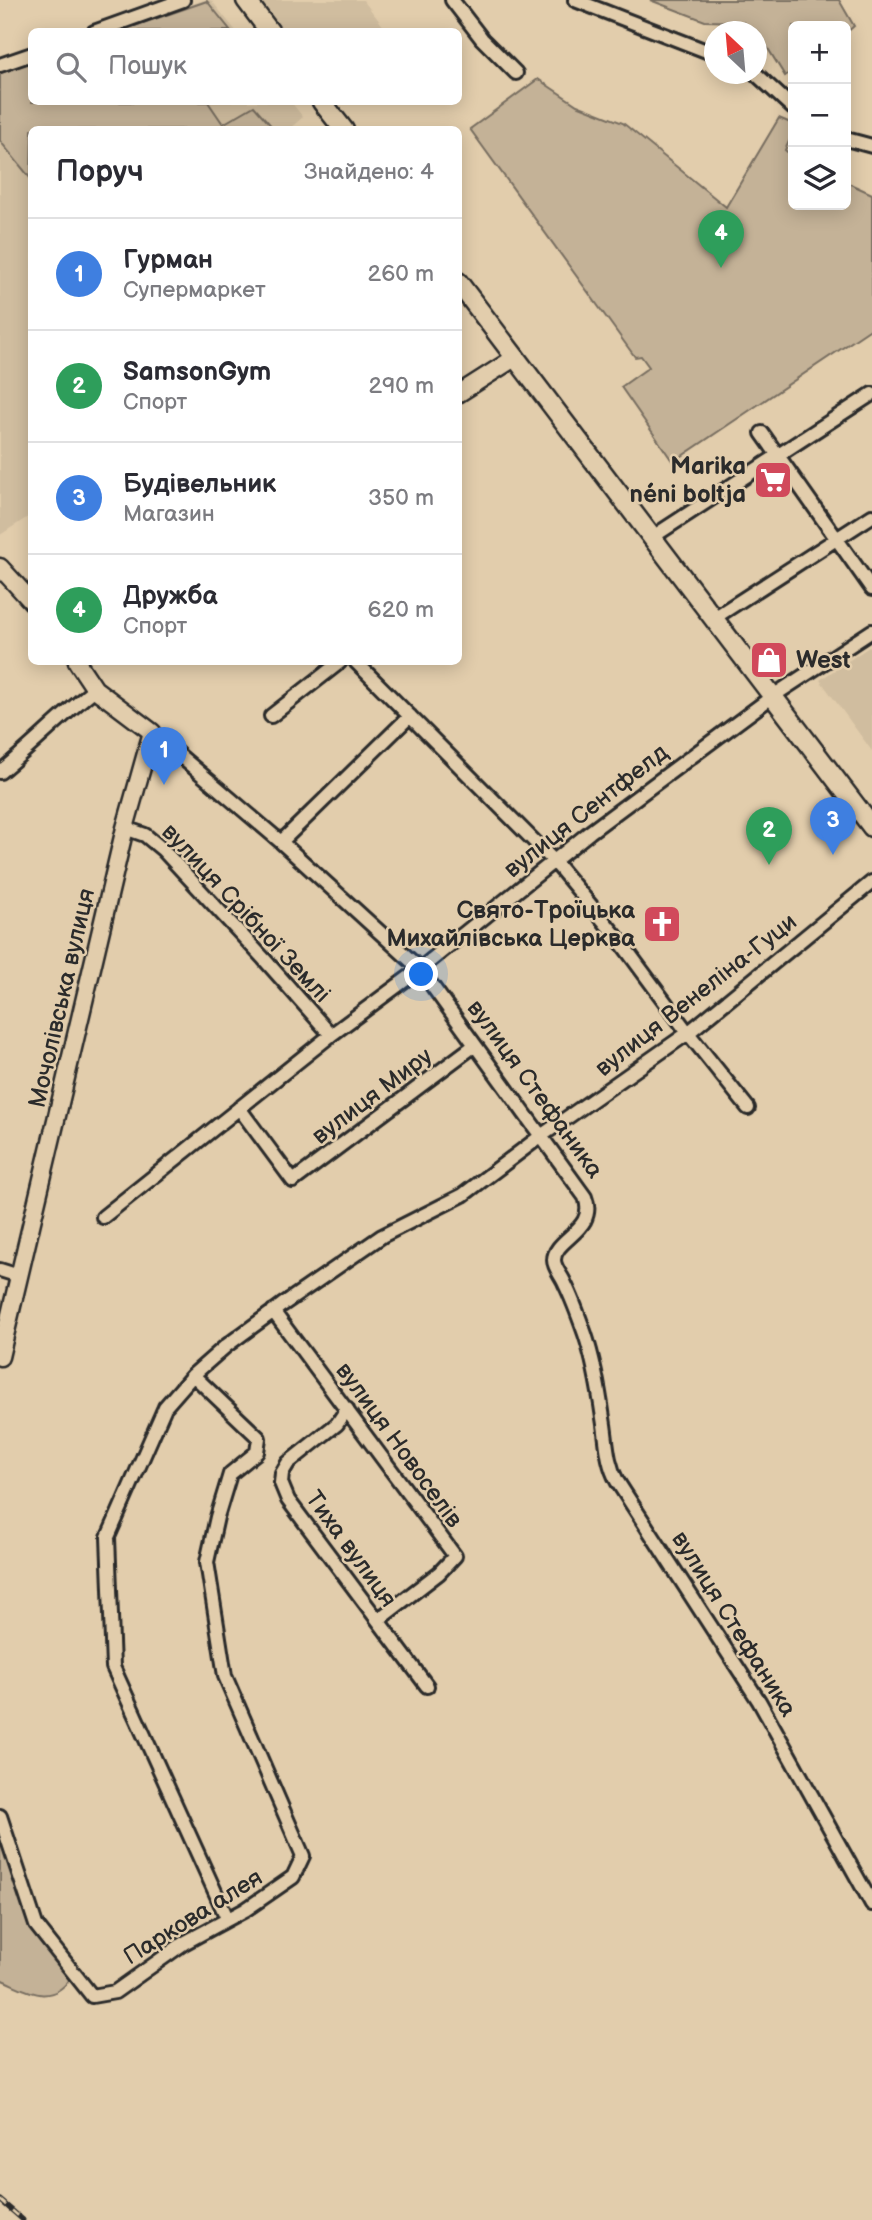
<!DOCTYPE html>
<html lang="uk">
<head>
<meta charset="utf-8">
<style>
	:root { --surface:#fff; --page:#f7f7f7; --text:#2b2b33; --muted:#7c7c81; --line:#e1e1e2; --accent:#d1495b }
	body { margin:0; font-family:"Balsamiq Sans",sans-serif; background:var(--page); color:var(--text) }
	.controls { position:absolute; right:21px; top:21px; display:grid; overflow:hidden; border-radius:10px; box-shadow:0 4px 18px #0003 }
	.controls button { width:63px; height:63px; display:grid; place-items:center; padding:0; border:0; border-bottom:2px solid var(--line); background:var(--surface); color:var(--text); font:35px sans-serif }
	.compass { position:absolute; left:704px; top:21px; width:63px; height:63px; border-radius:50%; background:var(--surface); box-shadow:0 4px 18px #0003; rotate:334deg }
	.you { position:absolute; left:422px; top:975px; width:24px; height:24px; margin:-18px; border:5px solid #fff; border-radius:50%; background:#1a73e8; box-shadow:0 0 0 10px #1a73e833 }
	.badge { display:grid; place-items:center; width:46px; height:46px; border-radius:50%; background:var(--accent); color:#fff; font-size:23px; font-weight:700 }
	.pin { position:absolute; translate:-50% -58px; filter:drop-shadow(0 2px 4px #0008) }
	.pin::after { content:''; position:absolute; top:37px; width:24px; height:21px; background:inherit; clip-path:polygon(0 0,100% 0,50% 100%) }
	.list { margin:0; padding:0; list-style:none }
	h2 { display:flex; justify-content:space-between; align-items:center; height:91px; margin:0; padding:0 28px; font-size:30px }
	h2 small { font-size:23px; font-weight:400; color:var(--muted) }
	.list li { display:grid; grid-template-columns:46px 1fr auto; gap:21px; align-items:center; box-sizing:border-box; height:112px; padding:0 28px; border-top:2px solid var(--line) }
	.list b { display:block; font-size:26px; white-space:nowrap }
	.list p { margin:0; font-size:23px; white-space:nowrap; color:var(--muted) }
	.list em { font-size:23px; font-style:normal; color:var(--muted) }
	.icon { flex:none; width:38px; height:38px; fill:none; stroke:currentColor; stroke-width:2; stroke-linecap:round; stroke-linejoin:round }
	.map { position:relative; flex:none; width:872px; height:2220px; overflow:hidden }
	.search { position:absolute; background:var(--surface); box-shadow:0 4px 18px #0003; left:28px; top:28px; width:434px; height:77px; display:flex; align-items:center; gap:18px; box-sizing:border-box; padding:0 24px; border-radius:10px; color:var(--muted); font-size:26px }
	.panel { position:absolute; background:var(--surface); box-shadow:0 4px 18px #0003; left:28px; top:126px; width:434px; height:539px; border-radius:10px }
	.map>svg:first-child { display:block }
	.built { fill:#d0bd9f }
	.green { fill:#c4b297; stroke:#786e61; stroke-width:2 }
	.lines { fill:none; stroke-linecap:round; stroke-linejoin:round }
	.minor-casing { stroke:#2b2b2b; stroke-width:18 }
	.major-casing { stroke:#2b2b2b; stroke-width:21 }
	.highway-casing { stroke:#2b2b2b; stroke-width:23 }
	.minor { stroke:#e2cdac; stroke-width:12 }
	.major { stroke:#e2cdac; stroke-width:16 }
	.highway { stroke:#e2cdac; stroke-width:18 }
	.rail-casing { stroke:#2b2b2b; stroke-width:5 }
	.rail { stroke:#e2cdac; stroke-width:2.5; stroke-dasharray:8; stroke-linecap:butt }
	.labels { text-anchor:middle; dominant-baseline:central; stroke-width:5; stroke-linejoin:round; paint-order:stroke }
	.poi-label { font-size:24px; font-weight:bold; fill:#2b2b2b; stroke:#e2cdac; text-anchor:end }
	.street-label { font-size:24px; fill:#2b2b2b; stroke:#e2cdac }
</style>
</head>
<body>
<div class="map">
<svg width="872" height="2220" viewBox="0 0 872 2220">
	<rect width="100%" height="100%" fill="#e2cdac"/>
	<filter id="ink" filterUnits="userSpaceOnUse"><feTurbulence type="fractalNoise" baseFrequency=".0143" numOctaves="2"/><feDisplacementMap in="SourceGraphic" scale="14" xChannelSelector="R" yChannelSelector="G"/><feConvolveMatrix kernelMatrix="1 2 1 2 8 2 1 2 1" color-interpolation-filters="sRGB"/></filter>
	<g filter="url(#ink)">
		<!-- built -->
		<path class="built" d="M 204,0 L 211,0 L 236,31 L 114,32 Z
			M 260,0 L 363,0 L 387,31 L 283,31 Z
			M 31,60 L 32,102 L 291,102 L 303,117 L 288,130 L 32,130 L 31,515 L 0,535 L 0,71 Z
			M 872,645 L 872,751 L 820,680 Z"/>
		<!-- green -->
		<path class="green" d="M 650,0 L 839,0 L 854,26 L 846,33 L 846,26 L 793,26 L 793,70 L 785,76 L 767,47 L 757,39 L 756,32 L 750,31 L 743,22 L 705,21 Z
			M 207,1 L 231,31 L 120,31 Z
			M 31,62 L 32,102 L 208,102 L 223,124 L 254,106 L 274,129 L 32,130 L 31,179 L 0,141 L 0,73 Z
			M 538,79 L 577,105 L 623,123 L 726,207 L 779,118 L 793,124 L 793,133 L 785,150 L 793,157 L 793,205 L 846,205 L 846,182 L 872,194 L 872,328 L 673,462 L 621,387 L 649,367 L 641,356 L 635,357 L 470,129 Z
			M 0,1839 L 14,1881 L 38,1939 L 70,1979 C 49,2008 25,1989 0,1979 Z"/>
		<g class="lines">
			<defs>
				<path id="minor" d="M 452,0 L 482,39 L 516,73
					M 575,0 L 714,54
					M 94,32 L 183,0
					M 0,65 L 32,54
					M 756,74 L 793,108
					M 846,139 L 872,146
					M 762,433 L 872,589
					M 651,538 L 872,394
					M 714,618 L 872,516
					M 356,662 L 554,861 L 617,937 L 688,1033 L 748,1108
					M 271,716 L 340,662
					M 152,732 L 281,842 L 420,969 L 585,1197 C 598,1230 554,1238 554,1260 C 554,1268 562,1276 565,1284 C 573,1300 579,1317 585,1334 C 594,1361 599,1390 603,1418 C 607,1441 606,1461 617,1481 L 759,1701 L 872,1904
					M 0,772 C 33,745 62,715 95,689
					M 125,828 L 145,835 L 162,849 L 264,959 L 331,1035
					M 281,842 L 410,716
					M 239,1108 L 293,1181 L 475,1045
					M 103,1217 L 331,1035 L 420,969 L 590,832 L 773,696 L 872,631
					M 0,1270 L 19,1276
					M 273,1311 L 455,1556 L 439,1573 L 378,1620
					M 347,1409 L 337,1424 L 288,1463 L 282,1473 L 281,1483 L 288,1500 L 427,1686
					M 0,1816 L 36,1925 L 92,1996 L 115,1992 L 184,1943 L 245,1910 L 293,1877 L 303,1856 L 225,1676 L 207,1562 L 217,1517 L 230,1474 L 257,1452 L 259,1438 L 193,1375
					M 227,1918 L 113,1667 L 108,1537 L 165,1407 L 193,1375 L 226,1346 L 282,1305 L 382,1236 L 463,1195 L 541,1136 L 688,1033 L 872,882"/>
				<path id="major" d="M 458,394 L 516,357
					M 0,567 L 32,602
					M 0,1357 L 125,828 L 152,732 L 95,689 L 77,662"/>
				<path id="highway" d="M 246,0 L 270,32
					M 322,102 L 344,130
					M 458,282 L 872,827"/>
			</defs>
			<!-- minor casing -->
			<use href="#minor" class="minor-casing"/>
			<!-- major casing -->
			<use href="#major" class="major-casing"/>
			<!-- highway casing -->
			<use href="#highway" class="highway-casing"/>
			<!-- minor -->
			<use href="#minor" class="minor"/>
			<!-- major -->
			<use href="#major" class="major"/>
			<!-- highway -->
			<use href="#highway" class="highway"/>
			<defs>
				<path id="rail" d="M 0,2200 L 23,2220"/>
			</defs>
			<!-- rail casing -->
			<use href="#rail" class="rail-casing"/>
			<!-- rail -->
			<use href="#rail" class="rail"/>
		</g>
	</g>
	<!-- icons -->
	<defs>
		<symbol id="supermarket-square" viewBox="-11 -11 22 22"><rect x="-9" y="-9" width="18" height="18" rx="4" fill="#d1495b" stroke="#e2cdac"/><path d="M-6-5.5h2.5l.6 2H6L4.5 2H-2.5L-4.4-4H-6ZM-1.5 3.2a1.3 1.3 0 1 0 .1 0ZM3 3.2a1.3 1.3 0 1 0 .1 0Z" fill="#fff"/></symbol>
		<symbol id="shop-square" viewBox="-11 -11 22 22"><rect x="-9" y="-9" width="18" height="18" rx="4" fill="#d1495b" stroke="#e2cdac"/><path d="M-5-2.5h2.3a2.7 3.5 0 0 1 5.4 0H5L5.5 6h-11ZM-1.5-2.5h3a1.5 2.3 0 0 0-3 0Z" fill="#fff"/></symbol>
		<symbol id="church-square" viewBox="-11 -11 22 22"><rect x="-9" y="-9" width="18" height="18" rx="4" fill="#d1495b" stroke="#e2cdac"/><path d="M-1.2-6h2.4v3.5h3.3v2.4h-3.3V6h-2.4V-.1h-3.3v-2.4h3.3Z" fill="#fff"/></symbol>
	</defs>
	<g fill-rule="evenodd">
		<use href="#supermarket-square" x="751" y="458" width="44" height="44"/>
		<use href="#shop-square" x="747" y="638" width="44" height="44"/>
		<use href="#church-square" x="640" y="902" width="44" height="44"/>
	</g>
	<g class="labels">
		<!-- poi labels -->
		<g class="poi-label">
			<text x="746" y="466">Marika<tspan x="746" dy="28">néni boltja</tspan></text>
			<text x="796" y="660" text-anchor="start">West</text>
			<text x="635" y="910">Свято-Троїцька<tspan x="635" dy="28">Михайлівська Церква</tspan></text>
		</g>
		<!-- street labels -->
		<g class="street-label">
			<text transform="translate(586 811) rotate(-38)">вулиця Сентфелд</text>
			<text transform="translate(246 913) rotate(47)">вулиця Срібної Землі</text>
			<text transform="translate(696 995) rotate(-38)">вулиця Венеліна-Гуци</text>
			<text transform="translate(62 998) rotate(-77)">Мочолівська вулиця</text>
			<text transform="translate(535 1089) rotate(54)">вулиця Стефаника</text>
			<text transform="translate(372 1096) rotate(-37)">вулиця Миру</text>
			<text transform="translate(399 1445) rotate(54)">вулиця Новоселів</text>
			<text transform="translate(351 1549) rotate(54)">Тиха вулиця</text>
			<text transform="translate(734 1624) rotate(58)">вулиця Стефаника</text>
			<text transform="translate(193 1917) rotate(-32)">Паркова алея</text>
		</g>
	</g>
</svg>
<div class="controls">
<button>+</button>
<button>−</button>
<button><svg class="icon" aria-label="layers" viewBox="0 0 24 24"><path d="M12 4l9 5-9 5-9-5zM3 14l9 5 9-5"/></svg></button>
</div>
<svg class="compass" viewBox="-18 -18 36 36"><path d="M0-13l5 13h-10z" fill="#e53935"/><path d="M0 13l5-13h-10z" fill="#7c7c81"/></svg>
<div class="you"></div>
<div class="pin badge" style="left:164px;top:785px;background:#3f7fe0">1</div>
<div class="pin badge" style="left:769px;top:865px;background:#2e9e5b">2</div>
<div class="pin badge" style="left:833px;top:855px;background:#3f7fe0">3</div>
<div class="pin badge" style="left:721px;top:268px;background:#2e9e5b">4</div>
<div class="search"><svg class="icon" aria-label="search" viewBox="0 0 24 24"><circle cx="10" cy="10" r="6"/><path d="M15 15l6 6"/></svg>Пошук</div>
<section class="panel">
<h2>Поруч<small>Знайдено: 4</small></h2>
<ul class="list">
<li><span class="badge" style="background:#3f7fe0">1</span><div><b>Гурман</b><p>Супермаркет</p></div><em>260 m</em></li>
<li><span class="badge" style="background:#2e9e5b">2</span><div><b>SamsonGym</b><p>Спорт</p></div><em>290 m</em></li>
<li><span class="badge" style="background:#3f7fe0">3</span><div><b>Будівельник</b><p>Магазин</p></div><em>350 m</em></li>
<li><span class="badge" style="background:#2e9e5b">4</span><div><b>Дружба</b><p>Спорт</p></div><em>620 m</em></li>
</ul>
</section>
</div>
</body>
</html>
